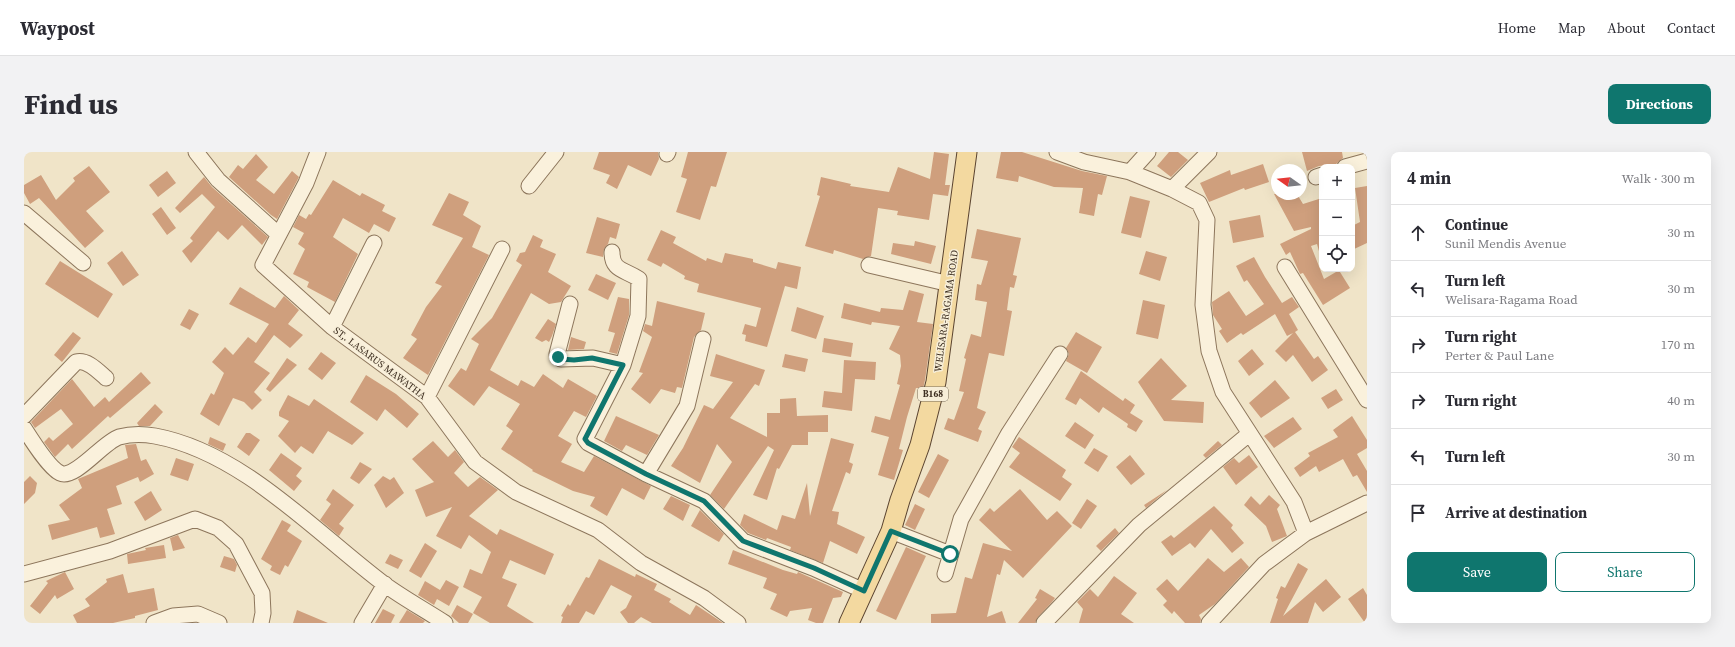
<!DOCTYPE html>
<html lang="en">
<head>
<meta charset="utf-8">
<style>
	:root { --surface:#fff; --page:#f2f2f3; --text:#2b2b33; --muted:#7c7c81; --line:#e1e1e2; --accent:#0f766e }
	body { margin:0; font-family:"Source Serif 4",serif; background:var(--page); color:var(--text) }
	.controls { position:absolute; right:12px; top:12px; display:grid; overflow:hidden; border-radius:8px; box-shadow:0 4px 16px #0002 }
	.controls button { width:36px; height:36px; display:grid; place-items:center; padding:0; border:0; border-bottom:1px solid var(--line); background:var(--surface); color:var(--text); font:20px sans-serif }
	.compass { position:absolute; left:1247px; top:12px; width:36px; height:36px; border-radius:50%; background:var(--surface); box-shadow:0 4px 16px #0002; rotate:285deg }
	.stop { position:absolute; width:12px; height:12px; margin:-9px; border:3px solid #0f766e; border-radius:50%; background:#fff }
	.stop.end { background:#0f766e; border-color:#fff; box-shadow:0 1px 4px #0008 }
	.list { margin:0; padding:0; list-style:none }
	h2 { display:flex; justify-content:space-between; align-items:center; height:52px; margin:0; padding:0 16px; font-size:17px }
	h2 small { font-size:13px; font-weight:400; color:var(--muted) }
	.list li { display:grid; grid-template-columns:26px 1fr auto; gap:12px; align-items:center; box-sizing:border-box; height:56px; padding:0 16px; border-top:1px solid var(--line) }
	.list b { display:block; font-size:15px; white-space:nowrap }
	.list p { margin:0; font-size:13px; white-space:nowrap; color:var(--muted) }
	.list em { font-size:13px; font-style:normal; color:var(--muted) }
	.actions { display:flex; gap:8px; padding:12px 16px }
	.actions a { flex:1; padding:9px 0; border:1px solid var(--accent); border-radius:8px; text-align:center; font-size:14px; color:var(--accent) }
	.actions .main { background:var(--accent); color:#fff }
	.icon { flex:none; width:22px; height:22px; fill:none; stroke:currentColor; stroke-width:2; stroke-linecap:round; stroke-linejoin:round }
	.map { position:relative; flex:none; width:1343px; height:471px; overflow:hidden; border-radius:8px }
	header { display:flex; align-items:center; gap:24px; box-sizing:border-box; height:56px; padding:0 20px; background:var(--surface); border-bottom:1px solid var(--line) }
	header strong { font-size:19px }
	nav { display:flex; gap:22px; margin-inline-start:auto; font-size:14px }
	.intro { display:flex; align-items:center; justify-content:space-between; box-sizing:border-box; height:96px; padding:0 24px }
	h1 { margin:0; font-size:28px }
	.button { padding:10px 18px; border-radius:8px; background:var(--accent); color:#fff; font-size:14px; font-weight:700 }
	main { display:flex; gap:24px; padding:0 24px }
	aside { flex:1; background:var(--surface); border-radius:8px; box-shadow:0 4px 16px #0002 }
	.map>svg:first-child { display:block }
	.building { fill:#cf9f7d }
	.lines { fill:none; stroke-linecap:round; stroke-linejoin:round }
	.minor-casing { stroke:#8d765c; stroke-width:17 }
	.major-casing { stroke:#5b4430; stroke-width:21 }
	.minor { stroke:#faf1dc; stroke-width:15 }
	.major { stroke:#f3d9a0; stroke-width:19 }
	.route { stroke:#0f766e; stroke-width:5 }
	.labels { text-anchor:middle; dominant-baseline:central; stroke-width:3; stroke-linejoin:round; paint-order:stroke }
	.shield { fill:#f7eed8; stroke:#756857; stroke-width:1 }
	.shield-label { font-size:9px; font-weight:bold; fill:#3d2e20 }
	.street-label { font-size:10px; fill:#3d2e20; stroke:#f7eed8 }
</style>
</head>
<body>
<header>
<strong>Waypost</strong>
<nav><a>Home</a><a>Map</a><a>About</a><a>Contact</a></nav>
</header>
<div class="intro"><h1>Find us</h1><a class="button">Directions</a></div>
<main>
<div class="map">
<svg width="1343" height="471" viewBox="0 0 1343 471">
	<rect width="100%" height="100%" fill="#f0e4c8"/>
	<!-- building -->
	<path class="building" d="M 575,0 L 634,0 L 635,7 L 627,24 L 604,13 L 593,37 L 582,31 L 586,23 L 569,17 Z
		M 664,0 L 703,0 L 692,35 L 687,34 L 676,68 L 652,60 L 663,27 L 657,25 Z
		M 910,0 L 925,2 L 921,33 L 926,33 L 924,44 L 909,42 L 905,68 L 873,63 L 874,59 L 854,56 L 847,104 L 839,107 L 810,98 L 809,102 L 781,94 L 796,44 L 793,43 L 797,25 L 827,32 L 826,34 L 865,40 L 874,15 L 906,27 Z
		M 977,0 L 998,0 L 1058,19 L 1083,24 L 1078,43 L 1074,42 L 1070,64 L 1055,61 L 1059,36 L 1030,35 L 995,24 L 994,30 L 972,26 Z
		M 1145,0 L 1154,0 L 1164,8 L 1147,25 L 1133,14 Z
		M 1278,0 L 1318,0 L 1319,6 L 1312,12 L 1295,14 L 1283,19 Z
		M 232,2 L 244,15 L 232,28 L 250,42 L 268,19 L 275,25 L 253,67 L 247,63 L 205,25 L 214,13 L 219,17 Z
		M 1239,12 L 1245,30 L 1221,38 L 1220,36 L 1185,50 L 1176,31 L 1206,18 L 1207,23 Z
		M 65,14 L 86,40 L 62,59 L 80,79 L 61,96 L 15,46 L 6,52 L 0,41 L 0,33 L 17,23 L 32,48 L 51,29 L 49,26 Z
		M 143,19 L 152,31 L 134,45 L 125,33 Z
		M 180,25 L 188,35 L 244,85 L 238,93 L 218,73 L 204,88 L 194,79 L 167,111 L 158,99 L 169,89 L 166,86 L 191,55 L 178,42 L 156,61 L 151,56 Z
		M 309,28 L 336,44 L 338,41 L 361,53 L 358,59 L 372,66 L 365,80 L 350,72 L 345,81 L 319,66 L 309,85 L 334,102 L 311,150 L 283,135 L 285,130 L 269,122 L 281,97 L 274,92 L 280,81 L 269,75 L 275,63 L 282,67 L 285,62 L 287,63 Z
		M 1343,34 L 1343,91 L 1328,98 L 1328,74 L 1336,70 L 1331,36 Z
		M 425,41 L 445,50 L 439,63 L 457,74 L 448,95 L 465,103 L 404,223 L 379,206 L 393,187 L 387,183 L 402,155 L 418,134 L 411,131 L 439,86 L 408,73 Z
		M 1250,42 L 1273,42 L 1279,52 L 1298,46 L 1298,102 L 1296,103 L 1293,92 L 1287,94 L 1300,127 L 1312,120 L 1316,120 L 1326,136 L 1299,153 L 1279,121 L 1276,122 L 1266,100 L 1262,103 L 1256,92 L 1287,77 L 1287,75 L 1270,79 Z
		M 1106,44 L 1126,49 L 1117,86 L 1097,81 Z
		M 137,55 L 152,76 L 143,83 L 128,62 Z
		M 1236,63 L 1240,85 L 1209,91 L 1205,69 Z
		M 573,65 L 596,72 L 592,87 L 586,85 L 584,92 L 580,97 L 579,105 L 562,101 Z
		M 953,77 L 997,86 L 989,123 L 993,124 L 990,136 L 986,135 L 983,158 L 988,159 L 980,204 L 965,201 L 953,256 L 962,260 L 954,277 L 958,279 L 954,290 L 920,277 L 924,266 L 930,268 L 940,240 L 935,239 L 942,207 L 940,206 L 947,182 L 957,185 L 963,150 L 951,148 L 953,132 L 957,133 L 964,109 L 947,106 Z
		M 637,78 L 652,85 L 649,91 L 682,109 L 683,106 L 698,111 L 701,101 L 729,107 L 729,110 L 752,117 L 754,110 L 777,115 L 773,137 L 761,134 L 743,195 L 721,189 L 722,183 L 718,182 L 721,172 L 732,175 L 737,156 L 673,140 L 675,132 L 660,127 L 661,124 L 639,111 L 637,115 L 623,108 Z
		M 509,83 L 519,88 L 516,95 L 532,102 L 524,120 L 547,134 L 537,150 L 525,152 L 507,141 L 466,218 L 494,234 L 497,228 L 510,235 L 519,222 L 539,236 L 544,227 L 573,244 L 562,265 L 550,259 L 534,284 L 548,292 L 537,310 L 560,320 L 570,304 L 627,334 L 620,348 L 598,336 L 583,364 L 566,354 L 571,345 L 549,339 L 508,319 L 509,318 L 477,297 L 489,279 L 482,274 L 496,252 L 465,234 L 450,254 L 424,234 L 437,216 L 442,219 L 455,192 L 447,187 L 468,166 L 498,113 L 492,109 L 496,101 L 501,100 Z
		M 891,89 L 912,94 L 907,112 L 867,102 L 869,91 L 890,94 Z
		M 98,99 L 115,123 L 99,134 L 83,111 Z
		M 1122,99 L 1143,105 L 1136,129 L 1115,122 Z
		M 1230,105 L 1241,125 L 1258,151 L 1268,145 L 1275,155 L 1265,162 L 1274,178 L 1271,180 L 1290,207 L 1294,204 L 1304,218 L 1288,230 L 1269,203 L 1262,210 L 1251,199 L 1269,181 L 1263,184 L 1251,162 L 1219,183 L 1217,181 L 1203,191 L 1195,179 L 1198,177 L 1189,163 L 1188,150 L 1205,139 L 1222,164 L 1240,152 L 1223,128 L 1220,130 L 1212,114 Z
		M 36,109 L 89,142 L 74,166 L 21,132 Z
		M 572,122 L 592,131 L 584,148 L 564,138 Z
		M 216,135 L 251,156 L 260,144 L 275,158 L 264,172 L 279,183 L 266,196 L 250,183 L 230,210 L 246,221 L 230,240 L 238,248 L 228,258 L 220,250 L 209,246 L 195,274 L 176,262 L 187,241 L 190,243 L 200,221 L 188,210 L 201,195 L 209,203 L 224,185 L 232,191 L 245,172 L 205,152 Z
		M 885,138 L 900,142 L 893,170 L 909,172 L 901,228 L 899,237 L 892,236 L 883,265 L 875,297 L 879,298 L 870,328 L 854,323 L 865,285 L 847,280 L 851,264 L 866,268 L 876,233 L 873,232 L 877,214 L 876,203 L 865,197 L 876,174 L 848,170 L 847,173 L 817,166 L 820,151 L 856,160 L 857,156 L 879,158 Z
		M 594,145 L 605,147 L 605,163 L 593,202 L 585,200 L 591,181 L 584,179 Z
		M 1119,148 L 1141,153 L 1134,187 L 1112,182 Z
		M 633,149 L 681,161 L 677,178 L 670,185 L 658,236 L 653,235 L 651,241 L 637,237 L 626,252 L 607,237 L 619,221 L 615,220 L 628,185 L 619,179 L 621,172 L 628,174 Z
		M 773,155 L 800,164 L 792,187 L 767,179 Z
		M 165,157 L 175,162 L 166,178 L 156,173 Z
		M 524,167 L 532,172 L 528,184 L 525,190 L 522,188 L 518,190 L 511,186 Z
		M 49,180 L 57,186 L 38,210 L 30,203 Z
		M 1052,180 L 1078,195 L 1063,221 L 1042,209 L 1045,202 L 1042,196 Z
		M 547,185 L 562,190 L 560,197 L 544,198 Z
		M 800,186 L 829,191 L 827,205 L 798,200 Z
		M 1228,197 L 1240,212 L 1225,224 L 1214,209 Z
		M 297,200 L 312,211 L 298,228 L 284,217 Z
		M 692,202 L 741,218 L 735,234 L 731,232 L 706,266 L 743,285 L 743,261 L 756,261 L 756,247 L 772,246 L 773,264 L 804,263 L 804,280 L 784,280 L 784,293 L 768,293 L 755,317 L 753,316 L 743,348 L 729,343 L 750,298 L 744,294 L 700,357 L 686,343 L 708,310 L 693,292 L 676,331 L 647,314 L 659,296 L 680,253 L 689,257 L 709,230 L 686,224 Z
		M 761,202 L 784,207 L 781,220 L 758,215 Z
		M 263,206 L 273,213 L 246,240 L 242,237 Z
		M 1137,206 L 1163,234 L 1147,248 L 1180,250 L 1179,271 L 1140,269 L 1114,230 Z
		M 820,208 L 852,210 L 851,228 L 831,227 L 828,259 L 798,255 L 800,239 L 818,241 Z
		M 1057,219 L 1099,249 L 1101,246 L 1111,253 L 1106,261 L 1119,269 L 1112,280 L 1103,275 L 1104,272 L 1079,255 L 1075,261 L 1056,246 L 1052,253 L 1041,247 Z
		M 117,220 L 127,231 L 86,266 L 84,264 L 48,297 L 44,292 L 31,305 L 20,290 L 25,285 L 29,289 L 49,272 L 37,257 L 11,276 L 7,270 L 48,227 L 70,255 L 81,245 L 85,250 Z
		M 342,223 L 372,242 L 395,262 L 383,276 L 361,257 L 353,269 L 326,250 Z
		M 1251,228 L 1266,246 L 1237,266 L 1225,251 Z
		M 1312,237 L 1319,248 L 1304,257 L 1297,246 Z
		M 264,243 L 285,254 L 290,247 L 340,281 L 328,293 L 304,279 L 289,302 L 277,294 L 271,301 L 254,284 L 265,269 L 255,264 L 255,260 Z
		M 131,252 L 139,260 L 126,274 L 115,274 L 113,271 Z
		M 592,264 L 635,283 L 623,303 L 602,293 L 598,299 L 580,289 Z
		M 1328,264 L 1343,288 L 1343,296 L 1333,302 L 1343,319 L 1343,340 L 1333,323 L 1329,325 L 1319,307 L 1295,320 L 1292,314 L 1276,325 L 1270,316 L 1286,304 L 1284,301 L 1314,285 L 1309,278 Z
		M 1269,265 L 1278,277 L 1250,296 L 1240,284 Z
		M 1051,270 L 1070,283 L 1061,297 L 1041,284 Z
		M 222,281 L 226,281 L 236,288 L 225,304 L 213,295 Z
		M 186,285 L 202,292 L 199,299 L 184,292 Z
		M 995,285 L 1042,318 L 1038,325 L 1048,332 L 1036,349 L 985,315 L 996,301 L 988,295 Z
		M 807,286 L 830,292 L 825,310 L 829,312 L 826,322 L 822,320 L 808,359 L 815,360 L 813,372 L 841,385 L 833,402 L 806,389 L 799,411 L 766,398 L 767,395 L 743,386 L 742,388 L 724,381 L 716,373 L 720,362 L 753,378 L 758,363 L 771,367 L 783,331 L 786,364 Z
		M 409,289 L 424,305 L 431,298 L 440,310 L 430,321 L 444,335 L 456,325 L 474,338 L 445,364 L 473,383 L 476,377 L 530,402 L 521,423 L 486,408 L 478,426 L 493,432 L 483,454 L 510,471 L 466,471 L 449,461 L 458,445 L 439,435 L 446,417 L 458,422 L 467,400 L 445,383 L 437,397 L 412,384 L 428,355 L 402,365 L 391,338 L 410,330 L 388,307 Z
		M 1194,289 L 1198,293 L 1182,306 L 1179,303 Z
		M 112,292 L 117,309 L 122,307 L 130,322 L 116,330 L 114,325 L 92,334 L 98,352 L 83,357 L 91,382 L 76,386 L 73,375 L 28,388 L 24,373 L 46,368 L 35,353 L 58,336 L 54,327 L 104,306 L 101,293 Z
		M 1070,296 L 1084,304 L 1074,320 L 1060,311 Z
		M 257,301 L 278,316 L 272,324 L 278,329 L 270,339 L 245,318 Z
		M 914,302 L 925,308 L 905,346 L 894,340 Z
		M 1106,303 L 1121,322 L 1107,333 L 1092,315 Z
		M 1225,303 L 1234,315 L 1212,333 L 1199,315 L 1210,306 L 1215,311 Z
		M 152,306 L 170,312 L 164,329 L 146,323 Z
		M 336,310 L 348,317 L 335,332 L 326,326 Z
		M 6,324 L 13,331 L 11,341 L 0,352 L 0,330 Z
		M 359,324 L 366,328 L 370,325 L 380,341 L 362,356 L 350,333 Z
		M 309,337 L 330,353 L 315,372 L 320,376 L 315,384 L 296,368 L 307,352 L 302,348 Z
		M 996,337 L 1023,368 L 1033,359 L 1048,374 L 999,426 L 980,408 L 976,423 L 973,422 L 963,465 L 978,459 L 982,471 L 907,471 L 907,462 L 932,461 L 941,425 L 948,427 L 959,391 L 988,399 L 955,368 L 966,356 L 970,360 Z
		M 1143,338 L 1122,356 L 1120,353 Z
		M 127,339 L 138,358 L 121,369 L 110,350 Z
		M 1245,343 L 1256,353 L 1253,357 L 1263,384 L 1248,390 L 1242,374 L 1220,353 L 1227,344 L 1236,353 Z
		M 647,344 L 666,353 L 659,369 L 639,357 Z
		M 1063,347 L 1073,354 L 1057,377 L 1048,371 Z
		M 891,352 L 901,357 L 891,378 L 881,373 Z
		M 1190,354 L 1209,373 L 1207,376 L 1220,391 L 1208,401 L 1187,377 L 1171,396 L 1166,391 L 1148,404 L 1137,390 L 1147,383 L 1150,386 Z
		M 676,358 L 700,382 L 695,390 L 667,374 Z
		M 258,368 L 267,373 L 263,379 L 278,389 L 264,415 L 261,413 L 256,423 L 246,418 L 248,414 L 237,407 Z
		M 1091,376 L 1095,381 L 1077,399 L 1072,394 Z
		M 154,383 L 161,396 L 149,399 L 146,386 Z
		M 401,391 L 413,399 L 397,426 L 385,419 Z
		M 140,393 L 142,406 L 104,412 L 103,402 L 122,398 L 121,396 Z
		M 882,395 L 902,404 L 872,468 L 852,459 Z
		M 709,398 L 759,418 L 773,422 L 774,420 L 819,440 L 817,445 L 809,446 L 799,471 L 792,471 L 784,468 L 788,456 L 766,459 L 763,465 L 746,457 L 753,442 L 739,436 L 743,426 L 704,412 Z
		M 366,402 L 379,408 L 374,417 L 361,411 Z
		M 200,404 L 210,407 L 213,413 L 211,420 L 196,415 Z
		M 1184,406 L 1200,420 L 1217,406 L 1225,415 L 1191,452 L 1175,463 L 1177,467 L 1176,471 L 1161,471 L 1150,459 L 1148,462 L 1139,453 L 1143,449 L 1132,437 L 1143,427 L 1154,439 Z
		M 575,407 L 611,425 L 612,422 L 633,432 L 630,438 L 647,447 L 645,450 L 666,463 L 672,453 L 699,471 L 628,471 L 617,465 L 610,471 L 604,471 L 596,460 L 602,456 L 608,444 L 587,433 L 570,463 L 562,459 L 555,471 L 537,471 L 539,465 L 537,464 L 544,452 L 546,454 L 562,425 L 565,426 Z
		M 1274,411 L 1284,417 L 1259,464 L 1302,427 L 1317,445 L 1299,460 L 1291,450 L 1284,471 L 1246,471 L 1254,447 L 1252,446 L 1257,434 L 1261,436 Z
		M 41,420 L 50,437 L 33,447 L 31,443 L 16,462 L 6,454 L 24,431 L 22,429 Z
		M 99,422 L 104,441 L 130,436 L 134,458 L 111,464 L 111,466 L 89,471 L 53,471 L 49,463 L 66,454 L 61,447 L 83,430 L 82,427 Z
		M 1090,424 L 1113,441 L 1097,462 L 1110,471 L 1055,471 L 1059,457 L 1053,450 L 1066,437 L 1074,445 Z
		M 422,428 L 435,435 L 425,454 L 413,447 L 410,453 L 394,443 L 401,429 L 416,438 Z
		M 1339,436 L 1343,443 L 1343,471 L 1341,471 L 1324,447 Z
		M 1016,437 L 1031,446 L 1028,450 L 1014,465 L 1011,471 L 994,471 L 1013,447 L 1011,446 Z
		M 433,453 L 449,462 L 444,471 L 435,471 L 427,464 Z
		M 359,457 L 371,463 L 367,471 L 351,471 Z
		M 273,458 L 304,471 L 269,471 Z
		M 383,458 L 401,469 L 399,471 L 375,471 Z"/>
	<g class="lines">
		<defs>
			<path id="minor" d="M 172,0 L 194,28 L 254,82
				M 294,0 L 282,31 L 239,113 L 308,175 L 403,245 L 451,310 L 492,340 L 574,378 L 617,411 L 680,446 L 714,471
				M 1033,0 L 1060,10 L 1106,20 L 1148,37 L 1175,51 L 1183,68 L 1179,153 L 1185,199 L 1199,240 L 1270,350 L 1282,381
				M 643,2 L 644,0
				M 1321,15 L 1343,9
				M 1106,20 L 1124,0
				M 1292,25 L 1298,23
				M 505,34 L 532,0
				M 1148,37 L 1185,0
				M 0,61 L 59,111
				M 588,100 C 588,119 600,117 615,127 L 614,164 L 599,213 L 561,287 L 564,291 L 622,322 L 680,349 L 719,389 L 789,416 L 840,439
				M 845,113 L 926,132
				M 1261,115 L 1343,248
				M 546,152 L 533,202 L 537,207 L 569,206 L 599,213
				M 308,175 L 350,91
				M 403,245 L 478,97
				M 0,264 L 52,210 C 63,207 74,219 82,226
				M 0,276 C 7,287 25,316 36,321 C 51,328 78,291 95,285 C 106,282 120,282 131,284 C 218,300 291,380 360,432 C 379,446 401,458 421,471
				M 622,322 L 663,254 L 679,187
				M 867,379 L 926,402
				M 0,422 L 86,399 L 171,367 L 194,376 L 212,392 L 238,441 L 239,461 L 237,471
				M 921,422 L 937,367 L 985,281 L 1036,202
				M 130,471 L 149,464 L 174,462 L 195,471
				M 338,471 L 361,432
				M 1020,471 L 1115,373 L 1225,282
				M 1185,471 L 1240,412 L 1282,381 L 1343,351"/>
			<path id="major" d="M 825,471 L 867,379 L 876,348 L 896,293 L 912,230 L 943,0"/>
		</defs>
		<!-- minor casing -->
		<use href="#minor" class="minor-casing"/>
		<!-- major casing -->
		<use href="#major" class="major-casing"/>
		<!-- minor -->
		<use href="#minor" class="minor"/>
		<!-- major -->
		<use href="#major" class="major"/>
	</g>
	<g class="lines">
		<!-- route -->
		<path class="route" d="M 534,205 L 537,207 L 550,208 L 568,206 L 599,213 L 561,287 L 564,291 L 622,322 L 680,349 L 719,389 L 790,416 L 840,439 L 867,379 L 926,402"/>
	</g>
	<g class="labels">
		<!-- shield labels -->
		<rect class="shield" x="894" y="235" width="30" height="14" rx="3"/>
		<g class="shield-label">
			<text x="909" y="242">B168</text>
		</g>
		<!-- street labels -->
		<g class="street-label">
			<text transform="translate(922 159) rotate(-82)">WELISARA-RAGAMA ROAD</text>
			<text transform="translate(356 211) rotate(37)">ST,. LASARUS MAWATHA</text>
		</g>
	</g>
</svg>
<div class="controls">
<button>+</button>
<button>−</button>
<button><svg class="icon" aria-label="locate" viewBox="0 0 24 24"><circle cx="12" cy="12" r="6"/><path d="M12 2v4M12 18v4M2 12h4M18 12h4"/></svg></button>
</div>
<svg class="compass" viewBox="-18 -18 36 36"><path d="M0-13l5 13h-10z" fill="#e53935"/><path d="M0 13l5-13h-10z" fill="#7c7c81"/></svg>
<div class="stop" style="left:926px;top:402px"></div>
<div class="stop end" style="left:534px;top:205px"></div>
</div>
<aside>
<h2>4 min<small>Walk · 300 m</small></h2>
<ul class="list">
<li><svg class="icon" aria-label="ahead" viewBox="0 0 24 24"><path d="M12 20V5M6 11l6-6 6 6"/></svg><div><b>Continue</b><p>Sunil Mendis Avenue</p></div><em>30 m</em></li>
<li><svg class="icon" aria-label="left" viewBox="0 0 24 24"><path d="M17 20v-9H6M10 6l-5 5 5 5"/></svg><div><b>Turn left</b><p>Welisara-Ragama Road</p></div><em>30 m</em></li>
<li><svg class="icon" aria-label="right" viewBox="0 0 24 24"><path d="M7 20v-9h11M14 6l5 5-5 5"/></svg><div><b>Turn right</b><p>Perter &amp; Paul Lane</p></div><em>170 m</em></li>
<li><svg class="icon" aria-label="right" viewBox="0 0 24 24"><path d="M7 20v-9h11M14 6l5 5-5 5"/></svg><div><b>Turn right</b></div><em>40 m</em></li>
<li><svg class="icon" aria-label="left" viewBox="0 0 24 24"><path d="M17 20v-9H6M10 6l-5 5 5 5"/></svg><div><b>Turn left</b></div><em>30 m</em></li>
<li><svg class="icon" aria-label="arrive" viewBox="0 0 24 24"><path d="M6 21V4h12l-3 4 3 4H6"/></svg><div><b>Arrive at destination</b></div></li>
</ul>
<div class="actions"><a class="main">Save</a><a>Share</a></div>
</aside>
</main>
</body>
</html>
